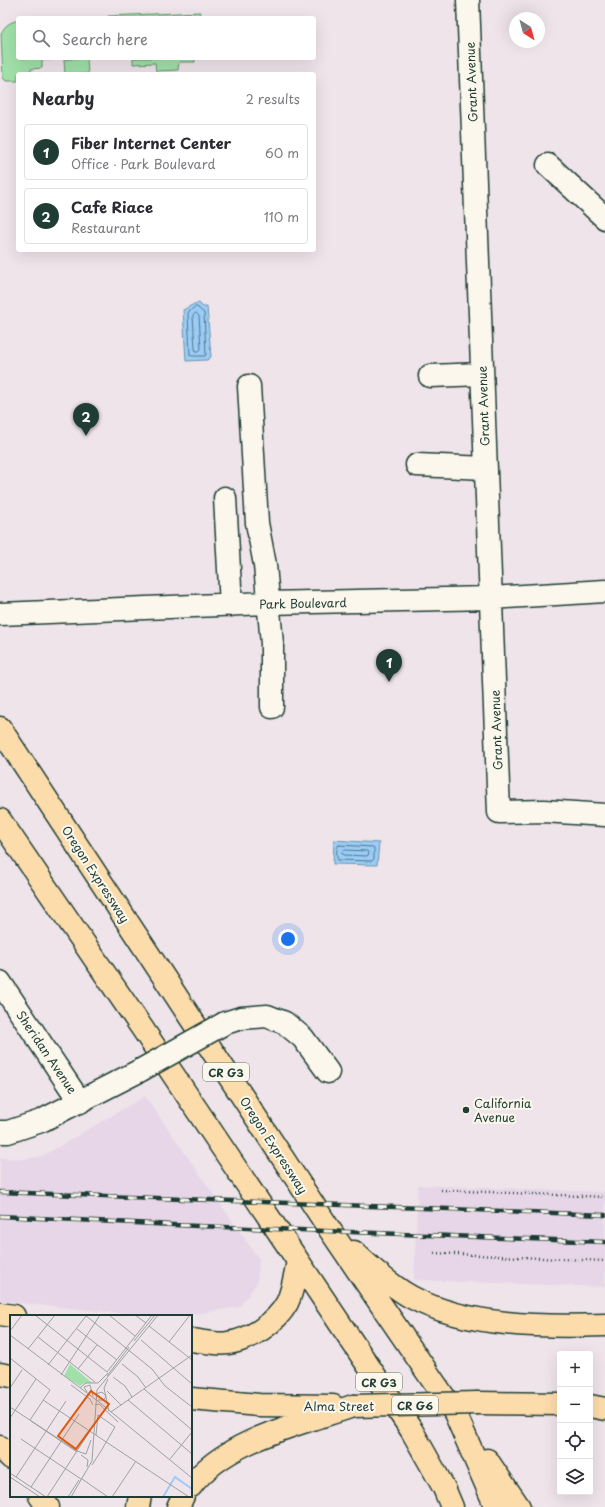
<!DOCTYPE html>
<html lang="en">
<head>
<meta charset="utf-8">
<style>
	:root { --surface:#fff; --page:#f2f2f3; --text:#2b2b33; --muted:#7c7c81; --line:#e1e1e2; --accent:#1f3d34 }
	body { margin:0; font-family:"Playpen Sans",sans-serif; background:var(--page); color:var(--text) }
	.controls { position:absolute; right:12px; bottom:12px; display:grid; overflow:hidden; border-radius:4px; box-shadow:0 4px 16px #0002 }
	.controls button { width:36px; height:36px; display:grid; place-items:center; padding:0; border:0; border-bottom:1px solid var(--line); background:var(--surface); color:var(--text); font:20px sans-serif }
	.compass { position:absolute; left:509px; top:12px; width:36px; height:36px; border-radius:50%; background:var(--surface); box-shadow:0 4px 16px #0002; rotate:144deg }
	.you { position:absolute; left:288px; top:939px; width:14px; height:14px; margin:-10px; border:3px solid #fff; border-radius:50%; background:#1a73e8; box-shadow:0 0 0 6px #1a73e833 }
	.badge { display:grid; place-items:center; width:26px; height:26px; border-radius:50%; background:var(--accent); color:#fff; font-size:13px; font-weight:700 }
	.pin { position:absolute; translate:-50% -33px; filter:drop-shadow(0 1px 2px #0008) }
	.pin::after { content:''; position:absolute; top:21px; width:14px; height:12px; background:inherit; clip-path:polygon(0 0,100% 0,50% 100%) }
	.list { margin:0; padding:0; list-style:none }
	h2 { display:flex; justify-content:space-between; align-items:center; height:52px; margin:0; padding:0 16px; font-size:17px }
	h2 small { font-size:13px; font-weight:400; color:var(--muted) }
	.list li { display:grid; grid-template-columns:26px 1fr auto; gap:12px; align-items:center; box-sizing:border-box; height:56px; margin:0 8px 8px; padding:0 8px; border:1px solid var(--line); border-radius:4px }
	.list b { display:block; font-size:15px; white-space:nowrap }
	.list p { margin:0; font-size:13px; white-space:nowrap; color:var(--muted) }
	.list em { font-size:13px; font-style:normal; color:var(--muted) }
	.icon { flex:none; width:22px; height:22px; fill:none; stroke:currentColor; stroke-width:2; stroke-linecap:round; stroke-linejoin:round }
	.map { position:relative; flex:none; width:605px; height:1507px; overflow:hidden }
	.search { position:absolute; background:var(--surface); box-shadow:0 4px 16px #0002; left:16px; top:16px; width:300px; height:44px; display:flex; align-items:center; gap:10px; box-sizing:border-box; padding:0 14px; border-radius:4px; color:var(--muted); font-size:15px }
	.panel { position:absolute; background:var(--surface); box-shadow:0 4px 16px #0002; left:16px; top:72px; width:300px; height:180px; border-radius:4px }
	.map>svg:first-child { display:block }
	.built { fill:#e7d6e8 }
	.green { fill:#a1e1a9; stroke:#608f6e }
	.water { fill:#9accf7; stroke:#6993a9 }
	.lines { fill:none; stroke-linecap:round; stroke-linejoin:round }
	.shore { stroke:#507682; stroke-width:1 }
	.minor-casing { stroke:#1f3d34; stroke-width:25 }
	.major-casing { stroke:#1f3d34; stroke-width:25 }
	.path { stroke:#1f3d34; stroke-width:2.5; stroke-dasharray:1 3; stroke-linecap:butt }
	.minor { stroke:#fbf7ec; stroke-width:22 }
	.major { stroke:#fddcac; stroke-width:22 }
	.rail-casing { stroke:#1f3d34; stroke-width:4.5 }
	.rail { stroke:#fbf7ec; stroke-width:3; stroke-dasharray:9; stroke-linecap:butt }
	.minor-bridge-casing { stroke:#1f3d34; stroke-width:25; stroke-linecap:butt }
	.major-bridge-casing { stroke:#1f3d34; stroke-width:25; stroke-linecap:butt }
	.minor-bridge { stroke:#fbf7ec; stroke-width:22 }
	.major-bridge { stroke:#fddcac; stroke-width:22 }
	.poi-dot { fill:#1f3d34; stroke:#fbf7ec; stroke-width:1.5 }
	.labels { text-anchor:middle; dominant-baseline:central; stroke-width:4; stroke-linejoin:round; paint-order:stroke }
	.shield { fill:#fbf7ec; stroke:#61756b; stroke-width:1 }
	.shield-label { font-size:11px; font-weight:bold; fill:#1f3d34 }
	.street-label { font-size:12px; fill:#1f3d34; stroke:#fbf7ec }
	.poi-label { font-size:12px; fill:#1f3d34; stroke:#fbf7ec; text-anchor:start }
	.inset-river { fill:none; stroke:#9accf7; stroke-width:2 }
	.inset-road { fill:none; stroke:#9ca1a1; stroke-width:1 }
	.view { fill:#de580e; fill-opacity:0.15; stroke:#de580e; stroke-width:2 }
	.inset-edge { fill:none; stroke:#1f3d34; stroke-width:2 }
</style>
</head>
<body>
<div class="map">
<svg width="605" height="1507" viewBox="0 0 605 1507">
	<rect width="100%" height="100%" fill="#efe4ea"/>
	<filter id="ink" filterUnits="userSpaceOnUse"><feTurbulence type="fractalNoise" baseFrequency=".025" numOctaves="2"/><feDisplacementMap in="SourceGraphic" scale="8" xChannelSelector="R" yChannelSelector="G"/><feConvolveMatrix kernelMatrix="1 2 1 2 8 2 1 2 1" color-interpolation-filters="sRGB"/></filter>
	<g filter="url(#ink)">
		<!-- built -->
		<path class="built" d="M 145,1096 L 259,1259 L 257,1283 L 239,1307 L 181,1316 L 147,1316 L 0,1301 L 0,1158 L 25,1159 L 43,1156 Z
			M 418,1185 L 605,1192 L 605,1287 L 414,1280 Z"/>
		<!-- green -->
		<path class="green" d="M 200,12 L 200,18 L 108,18 L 108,16 Z
			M 15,21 L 18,21 L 18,58 L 53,58 L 53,60 L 42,60 L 42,68 L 31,69 L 31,74 L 18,74 L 18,81 L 6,81 L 3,78 L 1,34 C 4,27 7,24 15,21 Z
			M 76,58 L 87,58 L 88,74 L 65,74 L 64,60 Z
			M 133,58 L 195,58 L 195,62 L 179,62 L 178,70 L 156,71 L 155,63 L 133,64 Z"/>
		<!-- water -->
		<path class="water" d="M 196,303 L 199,303 L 203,307 L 207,307 L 211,357 L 207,360 L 186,361 L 183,310 Z
			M 334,840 L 379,843 L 377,865 L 333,864 Z"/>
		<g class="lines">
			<!-- shore -->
			<path class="shore" d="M 197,307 L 204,313 L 206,354 L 205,356 L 192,356 L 190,355 L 188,313 L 192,309 Z
				M 196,313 L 199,316 L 201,349 L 199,351 L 196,351 L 195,349 L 193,316 Z
				M 339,845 L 373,847 L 374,848 L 374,859 L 372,861 L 338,860 C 336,856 336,847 339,845 Z
				M 344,850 L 367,851 L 369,854 L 367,856 L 344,855 L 342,853 Z"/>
			<defs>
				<path id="minor" d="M 468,0 L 499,812 L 544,811 L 605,815
					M 548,165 L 605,218
					M 430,376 L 482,374
					M 249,386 L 257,523 L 265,565 L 272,644 L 272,707
					M 417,465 L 486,468
					M 225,498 L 231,605
					M 0,614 L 268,603 L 490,598 L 605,591
					M 0,982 L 80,1102
					M 225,1023 L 241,1018 L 267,1016 L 285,1023 L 303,1038 L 328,1072
					M 0,1132 L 8,1132 L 41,1121 L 141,1070"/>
				<path id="major" d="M 0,728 L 330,1230 L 455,1413 L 496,1507
					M 0,820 L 142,1028 L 412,1431 L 444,1488 L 452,1507
					M 354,1252 C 371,1268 391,1286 411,1297 C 467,1327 543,1327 605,1325
					M 0,1314 L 14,1316
					M 191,1340 C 202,1341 216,1345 228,1343 C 250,1340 276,1323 287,1303 C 293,1291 295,1275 298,1261
					M 0,1374 L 11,1376
					M 191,1399 L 259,1405 L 333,1406
					M 478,1403 L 560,1404
					M 590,1406 L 605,1409
					M 0,1447 L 11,1458
					M 487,1460 L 519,1507
					M 191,1486 C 225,1440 300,1424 353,1406
					M 40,1496 L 48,1507
					M 138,1507 L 140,1496
					M 178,1507 L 183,1496"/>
			</defs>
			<!-- minor casing -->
			<use href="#minor" class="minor-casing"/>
			<!-- major casing -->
			<use href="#major" class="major-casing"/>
			<!-- path -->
			<path class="path" d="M 441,1190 L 605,1197
				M 434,1253 L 605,1261"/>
			<!-- minor -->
			<use href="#minor" class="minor"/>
			<!-- major -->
			<use href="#major" class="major"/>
			<defs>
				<path id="rail" d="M 0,1192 L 605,1215
					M 0,1216 L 173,1225 L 605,1242"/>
			</defs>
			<!-- rail casing -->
			<use href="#rail" class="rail-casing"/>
			<!-- rail -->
			<use href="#rail" class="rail"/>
			<defs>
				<path id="minor-bridge" d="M 141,1070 L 225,1023"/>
				<path id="major-bridge" d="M 353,1406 L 478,1403"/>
			</defs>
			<!-- minor-bridge casing -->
			<use href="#minor-bridge" class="minor-bridge-casing"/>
			<!-- major-bridge casing -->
			<use href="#major-bridge" class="major-bridge-casing"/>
			<!-- minor-bridge -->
			<use href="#minor-bridge" class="minor-bridge"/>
			<!-- major-bridge -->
			<use href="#major-bridge" class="major-bridge"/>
		</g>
	</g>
	<!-- markers -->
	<circle class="poi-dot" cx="466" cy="1110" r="4"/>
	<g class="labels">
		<!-- shield labels -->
		<g class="shield">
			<rect x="203" y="1063" width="46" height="18" rx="3"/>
			<rect x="356" y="1373" width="46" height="18" rx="3"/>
			<rect x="392" y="1396" width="46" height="18" rx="3"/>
		</g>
		<g class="shield-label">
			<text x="226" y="1072">CR G3</text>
			<text x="379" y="1382">CR G3</text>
			<text x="415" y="1405">CR G6</text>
		</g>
		<!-- street labels -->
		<g class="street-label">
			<text transform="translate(471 82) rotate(-92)">Grant Avenue</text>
			<text transform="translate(483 406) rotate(-92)">Grant Avenue</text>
			<text transform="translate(303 603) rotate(-1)">Park Boulevard</text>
			<text transform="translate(496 730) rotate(-92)">Grant Avenue</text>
			<text transform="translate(96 874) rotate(57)">Oregon Expressway</text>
			<text transform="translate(47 1052) rotate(56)">Sheridan Avenue</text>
			<text transform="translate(274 1145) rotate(57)">Oregon Expressway</text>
			<text x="339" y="1406">Alma Street</text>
		</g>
		<!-- poi labels -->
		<g class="poi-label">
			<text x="474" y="1103">California<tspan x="474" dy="14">Avenue</tspan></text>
		</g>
	</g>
	<!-- overview -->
	<g transform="translate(10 1315)">
		<rect width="182" height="182" fill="#efe4ea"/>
		<path d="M 60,49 L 81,67 L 84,68 L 75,68 L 70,71 L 54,61 Z" fill="#a1e1a9"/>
		<path class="inset-river" d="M 153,182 L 165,162 L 182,174"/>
		<path class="inset-road" d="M 25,0 L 97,57M 75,0 L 142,54 L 155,71 L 182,92M 99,0 L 125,21M 125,0 L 136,8M 139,11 L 182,45M 67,14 L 107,45M 0,16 L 12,0M 0,20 L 89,87 L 182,163M 28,22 L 85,67M 131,25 L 182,69M 124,26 L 145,0M 159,27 L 180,0M 18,34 L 45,0M 0,43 L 40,75 L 20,105M 112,49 L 128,62 L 136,73M 38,50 L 76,1M 68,54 L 87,30M 97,57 L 142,0M 51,60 L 90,0M 97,61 L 119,32M 103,62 L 115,71 L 122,82M 98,64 L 94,73 L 99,96M 61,70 L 80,84 L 83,90M 0,73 L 12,55M 70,73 L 76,68 L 88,68 L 98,58M 134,74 L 182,115M 97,76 L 111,90M 77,77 L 74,72 L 80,70 L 83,81M 86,79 L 92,77 L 96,81 L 94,85 L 88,85M 33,85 L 179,182M 118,85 L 182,139M 85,90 L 89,89 L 108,107M 0,92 L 67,136M 101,97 L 182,40M 0,103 L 26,64M 21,106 L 67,137M 86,120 L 88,100 L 105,112 L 91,136M 11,124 L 71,164M 67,136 L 76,139 L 81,125M 71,140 L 78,145 L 77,152M 160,144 L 182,117M 82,150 L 91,136M 0,158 L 36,182M 0,162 L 30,182M 6,162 L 56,86M 72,164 L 98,182M 21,172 L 69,99M 37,182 L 80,116M 58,182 L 69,165M 61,182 L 82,146 L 87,75 L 148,0M 102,182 L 126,146"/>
		<path class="view" d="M 81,76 L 99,89 L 66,134 L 48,121 Z"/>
		<rect width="182" height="182" class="inset-edge"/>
	</g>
</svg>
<div class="controls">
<button>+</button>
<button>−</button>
<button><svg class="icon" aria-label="locate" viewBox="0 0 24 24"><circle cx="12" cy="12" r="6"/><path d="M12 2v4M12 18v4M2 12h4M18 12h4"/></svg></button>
<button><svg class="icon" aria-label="layers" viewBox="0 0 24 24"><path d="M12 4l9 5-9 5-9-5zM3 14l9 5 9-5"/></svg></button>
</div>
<svg class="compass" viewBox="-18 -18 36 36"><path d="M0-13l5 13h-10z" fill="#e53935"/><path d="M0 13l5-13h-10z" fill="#7c7c81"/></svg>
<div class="you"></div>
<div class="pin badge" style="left:389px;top:682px">1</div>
<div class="pin badge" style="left:86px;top:436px">2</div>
<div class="search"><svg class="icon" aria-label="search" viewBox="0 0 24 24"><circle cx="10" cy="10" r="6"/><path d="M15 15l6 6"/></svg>Search here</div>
<section class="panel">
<h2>Nearby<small>2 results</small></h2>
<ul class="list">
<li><span class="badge">1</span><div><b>Fiber Internet Center</b><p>Office · Park Boulevard</p></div><em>60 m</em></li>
<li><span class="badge">2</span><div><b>Cafe Riace</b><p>Restaurant</p></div><em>110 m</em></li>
</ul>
</section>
</div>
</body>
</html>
